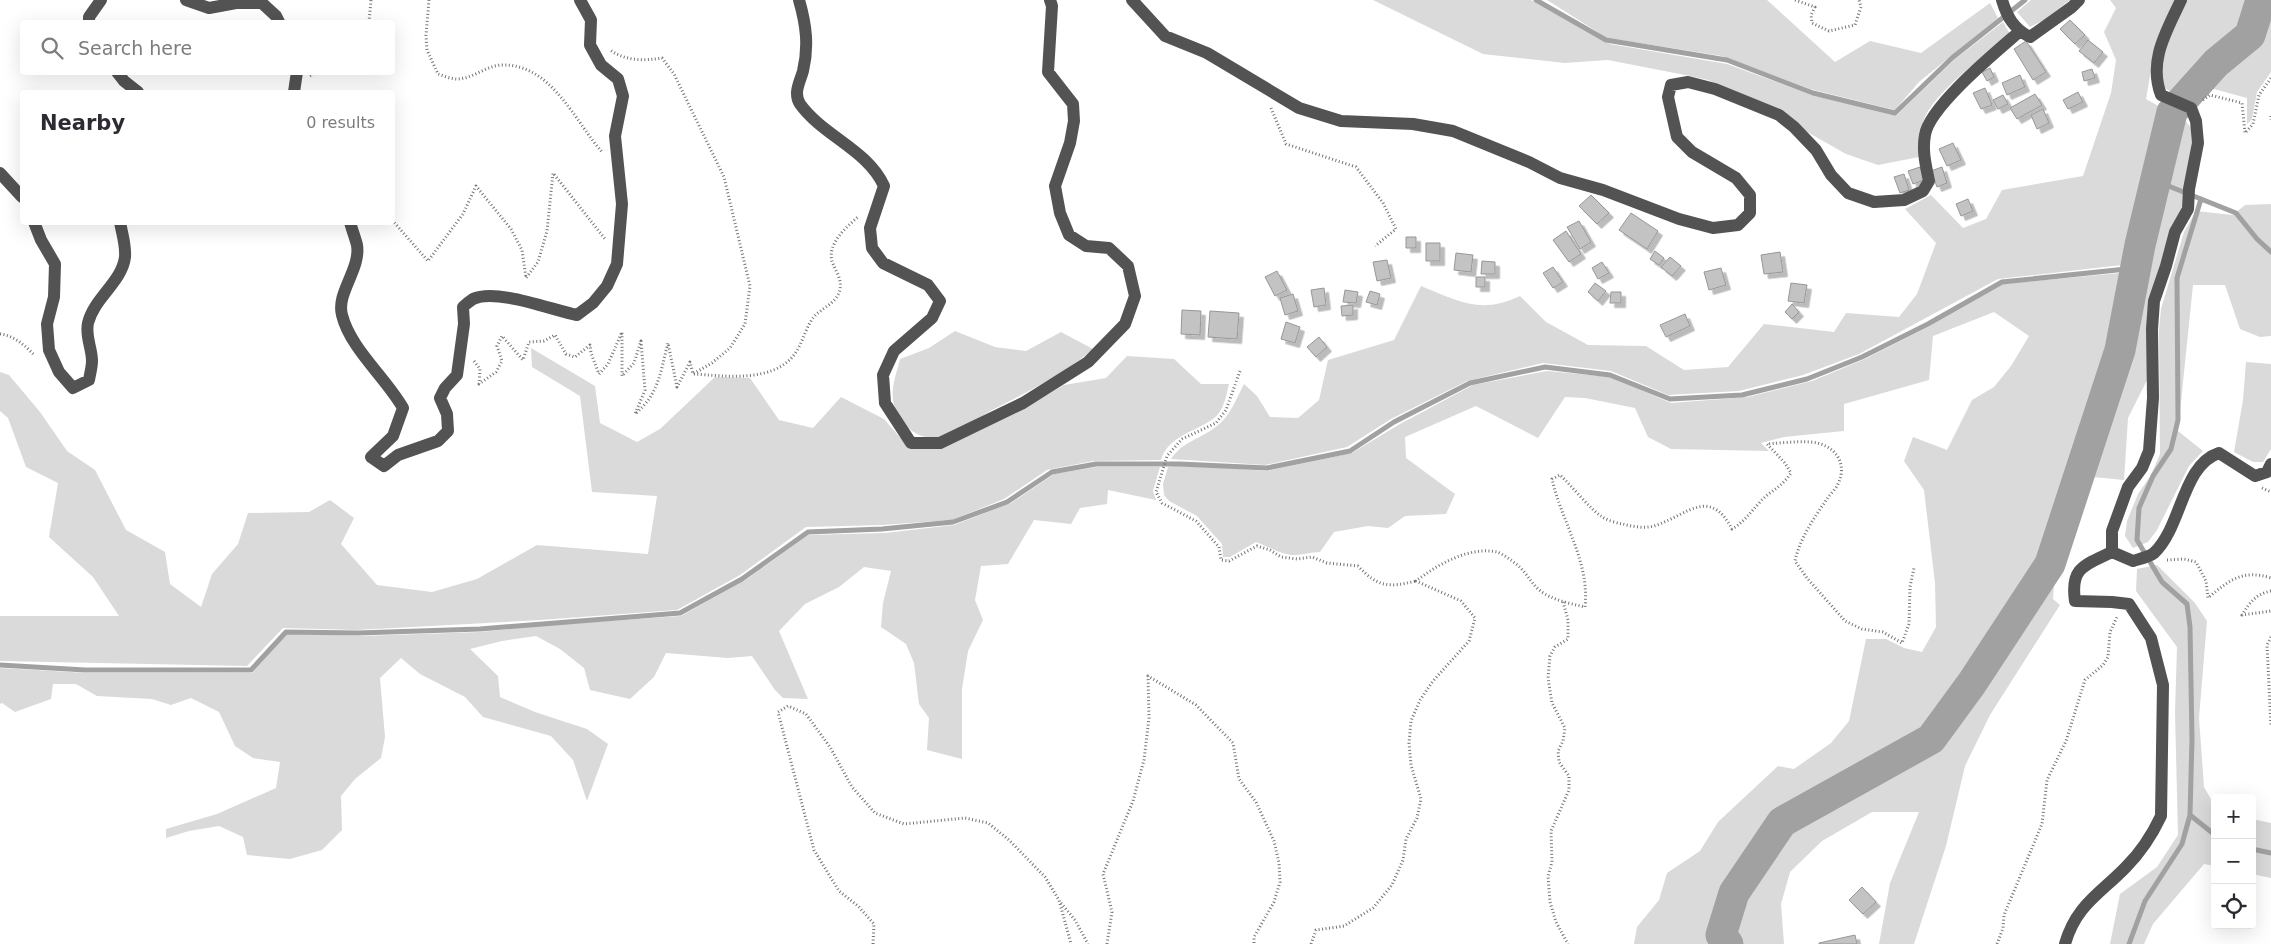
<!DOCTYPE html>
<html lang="en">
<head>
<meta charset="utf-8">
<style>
	:root { --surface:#fff; --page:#f7f7f7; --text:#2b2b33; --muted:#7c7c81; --line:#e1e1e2 }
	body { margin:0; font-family:"DejaVu Sans",sans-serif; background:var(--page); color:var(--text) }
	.controls { position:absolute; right:15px; bottom:15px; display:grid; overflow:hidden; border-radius:5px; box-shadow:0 5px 20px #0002 }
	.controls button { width:45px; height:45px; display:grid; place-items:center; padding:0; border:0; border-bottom:1px solid var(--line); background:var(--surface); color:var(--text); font:25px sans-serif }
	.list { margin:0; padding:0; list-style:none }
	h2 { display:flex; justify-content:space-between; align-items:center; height:65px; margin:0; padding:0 20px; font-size:21px }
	h2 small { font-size:16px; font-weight:400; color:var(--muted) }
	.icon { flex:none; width:28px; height:28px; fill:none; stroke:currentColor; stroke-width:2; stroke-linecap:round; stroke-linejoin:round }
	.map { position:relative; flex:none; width:2271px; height:944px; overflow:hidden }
	.search { position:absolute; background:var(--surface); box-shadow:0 5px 20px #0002; left:20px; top:20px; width:375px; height:55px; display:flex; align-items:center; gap:12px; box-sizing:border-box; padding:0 18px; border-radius:5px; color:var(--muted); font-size:19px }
	.panel { position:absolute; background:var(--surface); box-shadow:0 5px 20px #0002; left:20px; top:90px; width:375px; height:135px; border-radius:5px }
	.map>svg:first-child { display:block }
	.green { fill:#dadada }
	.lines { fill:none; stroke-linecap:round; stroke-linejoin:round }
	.stream { stroke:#a1a1a1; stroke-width:5 }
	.river { stroke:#a1a1a1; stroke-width:31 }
	.building { fill:#c3c3c3; stroke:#979797; filter:url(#shadow) }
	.path { stroke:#757575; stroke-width:3; stroke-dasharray:1 2.5; stroke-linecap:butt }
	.minor { stroke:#535353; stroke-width:12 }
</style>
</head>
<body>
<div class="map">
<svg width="2271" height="944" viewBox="0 0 2271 944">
	<defs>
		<filter id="shadow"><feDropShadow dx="4.5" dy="4.5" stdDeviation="0" flood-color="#0004"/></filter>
	</defs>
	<rect width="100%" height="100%" fill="#fff"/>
	<!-- green -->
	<path class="green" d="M 1373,0 L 1531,0 L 1610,44 L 1727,64 L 1815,96 L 1897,115 L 1954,60 L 2003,22 L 2010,34 C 1986,55 1932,93 1923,122 C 1919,134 1919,145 1919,157 L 1878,165 L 1846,154 L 1802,129 L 1779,110 L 1708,80 L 1690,76 L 1608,60 L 1565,63 L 1483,54 Z
		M 1547,0 L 1767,0 L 1835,62 L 1870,41 L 1921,53 L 1990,3 L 1998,18 L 1919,82 L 1895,110 L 1810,89 L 1722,56 L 1607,38 Z
		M 2031,0 L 2070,0 L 2044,20 L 2030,27 L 2017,12 Z
		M 2110,0 L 2178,0 L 2151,70 L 2146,99 L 2167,111 L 2131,264 L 1998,279 L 1859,354 L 1803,375 L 1739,391 L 1668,395 L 1611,371 L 1543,363 L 1467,381 L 1391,419 L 1347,447 L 1265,465 L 1171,459 C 1183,441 1201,439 1217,426 C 1231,415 1236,399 1244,384 L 1257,396 L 1270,417 L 1298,418 L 1319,400 L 1328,360 L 1394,340 L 1421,286 C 1459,301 1480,315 1520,296 L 1546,322 L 1588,345 L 1646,346 L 1684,370 L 1728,367 L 1764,324 L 1834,332 L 1846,313 L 1899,317 L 1917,294 L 1936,243 L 1905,209 L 1931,195 L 1963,228 L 1986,219 L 2002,190 L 2083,176 L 2111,93 L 2116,60 L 2104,32 L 2116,8 Z
		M 2186,0 L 2257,0 L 2257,5 L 2246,33 L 2213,59 L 2178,96 L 2163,87 L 2160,71 L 2165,48 Z
		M 2266,0 L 2271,0 L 2271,72 L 2257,92 L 2252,119 L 2247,124 L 2247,98 L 2214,89 L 2194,102 L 2187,100 L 2254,38 L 2266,4 Z
		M 2182,116 L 2191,128 L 2192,142 L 2184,209 L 2171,230 L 2147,380 L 2128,418 L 2124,480 L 2093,477 L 2074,538 L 2054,583 L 2053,599 L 2060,605 L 1990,715 L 1965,766 L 1946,846 L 1914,944 L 1879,944 L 1890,883 L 1919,812 L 1872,812 L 1822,841 L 1790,872 L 1781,904 L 1784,944 L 1732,944 L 1727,931 L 1742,890 L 1781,830 L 1802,815 L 1934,741 L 1975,684 L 2045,578 L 2064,539 L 2125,349 L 2140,270 L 2174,120 Z
		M 2271,204 L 2271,336 L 2260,337 L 2240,329 L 2225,285 L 2193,285 L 2178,431 L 2203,451 L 2189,466 L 2157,530 L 2148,542 L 2133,548 L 2125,536 L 2127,521 L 2138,494 L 2151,475 L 2160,454 L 2159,330 L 2161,309 L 2184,232 L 2196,211 L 2233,215 L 2245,205 Z
		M 2131,272 L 2116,349 L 2046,563 L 1968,682 L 1928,737 L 1778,821 L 1728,894 L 1717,937 L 1722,944 L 1634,944 L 1637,927 L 1659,900 L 1667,873 L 1700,851 L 1718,822 L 1778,766 L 1794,769 L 1831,743 L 1849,721 L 1866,639 L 1886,639 L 1904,648 L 1922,652 L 1936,627 L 1935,583 L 1924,490 L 1904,461 L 1913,437 L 1947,450 L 1972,400 L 1994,387 L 2011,366 L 2029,336 L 1994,312 L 1933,336 L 1929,380 L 1844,404 L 1844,431 L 1784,437 L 1761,443 L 1769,451 L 1671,449 L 1648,437 L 1635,408 L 1585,398 L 1565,397 L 1538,438 L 1476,406 L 1405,437 L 1406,458 L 1455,494 L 1446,514 L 1405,516 L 1388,528 L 1368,526 L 1334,532 L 1320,552 C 1311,552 1303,555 1295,555 C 1281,555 1268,546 1256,542 L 1230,557 L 1223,557 L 1222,544 L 1197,516 L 1169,501 L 1164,495 L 1163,484 L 1168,467 L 1182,465 L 1267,471 L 1352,453 L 1400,424 L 1473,385 L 1547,371 L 1612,377 L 1671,403 L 1748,397 L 1812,381 L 1865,359 L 1930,326 L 2003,284 Z
		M 955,331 L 995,347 L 1026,351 L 1061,332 L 1093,349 C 1063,375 1027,392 992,410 C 976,419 960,433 942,437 C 918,442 897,424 893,400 C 891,387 897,372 900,359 L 929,348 Z
		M 531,348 L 595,386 L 600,423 L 637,442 L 660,429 L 715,377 L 750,378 L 779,420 L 813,428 L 841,397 L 884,419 L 909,448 L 1031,404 L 1064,385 L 1106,378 L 1127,356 L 1174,359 L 1201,384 L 1229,384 C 1226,396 1224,411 1213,419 C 1195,432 1168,436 1161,460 L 1093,461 L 1047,470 L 1004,499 L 952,520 L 882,525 L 806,527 L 740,575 L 677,610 L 540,620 L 356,630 L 283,628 L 247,666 L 0,661 L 0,616 L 119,616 L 93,577 L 49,537 L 58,483 L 26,467 L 8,418 L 0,411 L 0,372 L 9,375 L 40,412 L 67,451 L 95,470 L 126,530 L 165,552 L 170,584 L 201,607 L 212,574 L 238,544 L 248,513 L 309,512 L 330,500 L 354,518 L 341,544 L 377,585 L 432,592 L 477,579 L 537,545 L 648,554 L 657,496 L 592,492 L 580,396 L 532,367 Z
		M 2246,362 L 2271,364 L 2271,449 L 2263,462 L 2253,462 L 2234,452 L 2243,400 Z
		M 1096,467 L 1160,467 L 1153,491 L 1156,500 L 1108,490 L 1107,504 L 1080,508 L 1071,524 L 1034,520 L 1008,564 L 981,566 L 975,600 L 983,620 L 968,651 L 962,689 L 962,759 L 927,750 L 929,718 L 919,704 L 914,663 L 906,644 L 881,627 L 883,603 L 891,571 L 864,567 L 839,587 L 805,604 L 779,631 L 808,699 L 783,698 L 775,690 L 752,656 L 728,658 L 666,653 L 654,677 L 630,699 L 590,690 L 584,668 L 560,649 L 536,636 L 502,641 L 470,649 L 498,676 L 500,697 L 535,712 L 587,729 L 608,744 L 587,801 L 573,760 L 551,736 L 483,717 L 465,697 L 420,674 L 401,658 L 380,678 L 385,737 L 381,758 L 355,779 L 341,796 L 342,830 L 322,850 L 290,859 L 247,855 L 243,837 L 219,826 L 189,831 L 166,838 L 166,829 L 217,814 L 276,788 L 280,762 L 253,758 L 235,746 L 219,712 L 191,698 L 171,705 L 152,699 L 97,696 L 76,684 L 53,684 L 51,699 L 15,712 L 2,703 L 0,704 L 0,668 L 88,673 L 252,673 L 288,633 L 361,636 L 481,632 L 549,625 L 681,616 L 747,579 L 808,535 L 885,533 L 954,525 L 1011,503 L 1054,474 Z
		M 2157,565 L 2195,603 L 2207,621 L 2199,718 L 2204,787 L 2215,806 L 2215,866 L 2204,864 L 2153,924 L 2144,944 L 2110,944 L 2120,894 L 2157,867 L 2178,835 L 2175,712 L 2177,647 L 2136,591 L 2137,569 Z
		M 2252,819 L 2271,823 L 2271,878 L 2252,874 Z"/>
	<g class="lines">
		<!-- stream -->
		<path class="stream" d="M 1536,0 L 1606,40 L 1727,60 L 1813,93 L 1895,113 L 1952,58 L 2025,0
			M 2156,181 L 2236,213 L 2257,239 L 2271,252
			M 0,665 L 85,670 L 251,670 L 286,632 L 358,633 L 480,629 L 680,613 L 742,579 L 808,532 L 882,529 L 953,522 L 1007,502 L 1052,472 L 1096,464 L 1180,464 L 1267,468 L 1350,451 L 1394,422 L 1470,383 L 1545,367 L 1610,375 L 1670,399 L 1742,395 L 1807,379 L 1862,357 L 1928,324 L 2002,282 L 2136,268
			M 2190,815 L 2215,835
			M 2252,849 L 2271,853
			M 2129,944 L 2145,901 L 2182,844 L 2190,815 L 2192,739 L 2190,627 L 2187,604 L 2162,582 L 2137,540 L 2139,508 L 2153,476 L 2171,449 L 2178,420 L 2177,278 L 2201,199"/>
		<!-- river -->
		<path class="river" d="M 1728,944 L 1721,935 L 1734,893 L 1782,822 L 1931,739 L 1972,683 L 2050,564 L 2120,350 L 2140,245 L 2172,112 L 2216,63 L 2250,35 L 2261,0"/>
	</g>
	<!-- building -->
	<path class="building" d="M 2070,20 L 2085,35 L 2075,44 L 2060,29 Z
		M 2088,40 L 2103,52 L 2094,63 L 2079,51 Z
		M 2026,41 L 2046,72 L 2033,80 L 2014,49 Z
		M 1990,68 L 1994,77 L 1987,81 L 1982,72 Z
		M 2092,69 L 2095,78 L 2084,81 L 2082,72 Z
		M 2020,75 L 2025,87 L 2007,95 L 2002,83 Z
		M 1985,88 L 1992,105 L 1981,109 L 1973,93 Z
		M 2078,92 L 2083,102 L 2068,109 L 2063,100 Z
		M 2035,94 L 2042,105 L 2017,119 L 2010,108 Z
		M 2003,95 L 2008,104 L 1998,109 L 1993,100 Z
		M 2043,109 L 2049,123 L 2037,129 L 2031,115 Z
		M 1953,143 L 1961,160 L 1947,166 L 1939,149 Z
		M 1920,167 L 1924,180 L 1913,184 L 1908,171 Z
		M 1942,167 L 1947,183 L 1937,187 L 1931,171 Z
		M 1904,174 L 1909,190 L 1900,193 L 1894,177 Z
		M 1591,195 L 1609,213 L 1597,224 L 1579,206 Z
		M 1968,199 L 1973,211 L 1961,216 L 1956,204 Z
		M 1631,213 L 1658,231 L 1647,249 L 1619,230 Z
		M 1579,221 L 1591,242 L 1580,249 L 1567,227 Z
		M 1566,231 L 1581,254 L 1569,262 L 1553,240 Z
		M 1406,237 L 1416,237 L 1416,248 L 1406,248 Z
		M 1426,243 L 1440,243 L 1440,261 L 1426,261 Z
		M 1655,251 L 1664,258 L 1659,265 L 1650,259 Z
		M 1780,252 L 1783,272 L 1764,274 L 1761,255 Z
		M 1456,253 L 1473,255 L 1471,272 L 1454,270 Z
		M 1670,257 L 1681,266 L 1672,276 L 1661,267 Z
		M 1387,260 L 1391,278 L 1377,281 L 1373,262 Z
		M 1482,261 L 1495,262 L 1495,274 L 1481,274 Z
		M 1602,262 L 1609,273 L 1598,279 L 1592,268 Z
		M 1553,267 L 1563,282 L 1553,288 L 1543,273 Z
		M 1721,268 L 1726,285 L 1709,290 L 1704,272 Z
		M 1277,271 L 1287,290 L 1275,296 L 1265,277 Z
		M 1476,277 L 1485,277 L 1485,287 L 1476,287 Z
		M 1595,283 L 1606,291 L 1598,301 L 1588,292 Z
		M 1791,283 L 1807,285 L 1804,303 L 1788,301 Z
		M 1324,288 L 1326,305 L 1314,307 L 1311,290 Z
		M 1345,290 L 1358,292 L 1356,303 L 1343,302 Z
		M 1370,291 L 1380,294 L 1377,305 L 1366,302 Z
		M 1611,292 L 1621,292 L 1621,303 L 1610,303 Z
		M 1293,294 L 1298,311 L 1285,315 L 1280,298 Z
		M 1792,304 L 1799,312 L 1792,319 L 1785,312 Z
		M 1353,305 L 1353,315 L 1342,316 L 1341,306 Z
		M 1182,310 L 1201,311 L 1200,335 L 1181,334 Z
		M 1210,311 L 1239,313 L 1237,339 L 1208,337 Z
		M 1685,314 L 1690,326 L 1666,337 L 1660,325 Z
		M 1286,322 L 1300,327 L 1295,343 L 1281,339 Z
		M 1319,337 L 1327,347 L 1316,357 L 1307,347 Z
		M 1862,887 L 1876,902 L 1863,914 L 1849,900 Z
		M 1855,935 L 1857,944 L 1819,944 L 1819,943 Z"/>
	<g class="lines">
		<!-- path -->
		<path class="path" d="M 429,0 L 426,35 L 427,50 L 438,74 C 444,76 451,79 457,79 C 472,79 486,66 501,65 C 551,63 574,120 602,152
			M 1795,0 L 1815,7 L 1811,15 L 1812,23 L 1829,31 L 1855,25 L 1861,7 L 1859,0
			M 369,22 L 371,0
			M 310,76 L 317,72
			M 2203,100 L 2210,95 L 2242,103 L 2245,133 L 2253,124 L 2259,95 L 2271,78
			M 1271,108 L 1286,144 L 1356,167 L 1383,203 L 1396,229 L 1375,246
			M 2271,116 L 2271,120
			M 392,220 L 428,261 L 463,214 L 476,186 L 511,229 L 522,250 L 526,278 L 538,262 L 547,231 L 553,173 L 605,239
			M 0,334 C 13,335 26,346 34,355
			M 474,361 L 480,369 L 479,384 L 496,372 L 502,361 L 497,346 L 502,336 L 523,360 L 529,342 L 544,341 L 555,335 L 566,354 L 575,357 L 590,345 L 591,353 L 599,374 L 608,364 L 622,332 L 622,376 L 634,363 L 641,341 L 645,390 L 635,414 C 659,394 660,373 668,343 L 677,387 L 690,362 L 693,374 L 712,363 L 730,348 L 745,324 L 750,286 L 724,177 L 674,74 L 662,58 C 643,61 626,61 610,50
			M 1240,371 L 1226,410 L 1216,423 L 1182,439 L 1167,456 L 1156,492 L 1162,503 L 1196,521 L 1219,547 L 1221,560 L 1229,561 L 1257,546 L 1270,550 L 1281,557 L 1297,559 L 1312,557 L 1327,563 L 1358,566 C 1378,587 1388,588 1416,581
			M 694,374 C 724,376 772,383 794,355 C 802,345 805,329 813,318 C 822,307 837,304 840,289 C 842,280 836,271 833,264 C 825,246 846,227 858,217
			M 2262,488 L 2271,492
			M 2167,560 L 2184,559 L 2196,562 L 2206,581 L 2208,598 C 2229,580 2243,569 2271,578
			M 2271,591 C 2256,594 2250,602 2242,615 L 2271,611
			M 1563,602 L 1568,620 L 1568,639 L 1555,647 L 1550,656 L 1548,678 L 1552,703 L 1565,728 L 1563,741 L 1558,751 L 1559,762 L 1569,776 L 1569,790 L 1551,831 L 1552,862 L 1548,876 L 1550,902 L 1556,922 L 1568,944
			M 2271,637 L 2267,645 L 2271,727
			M 1061,903 L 1075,920 L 1088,944
			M 873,944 L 874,924 L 858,906 L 839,891 L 814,850 L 778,712 L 788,706 L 806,714 L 830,747 L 852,787 L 875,813 L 904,824 L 965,818 L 988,823 L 1009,840 L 1045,877 L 1059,900 L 1071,944
			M 1107,944 L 1112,912 L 1103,874 L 1133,801 L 1144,760 L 1149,718 L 1148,676 L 1196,705 L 1233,743 L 1239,779 L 1256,802 L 1274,841 L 1279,863 L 1280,882 L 1274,902 L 1254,937 L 1254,944
			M 1311,944 L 1316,930 L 1344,926 L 1373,908 L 1392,885 L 1403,860 L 1406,839 L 1417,818 L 1421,799 L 1411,765 L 1409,743 L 1411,721 L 1420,700 L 1433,681 L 1469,641 L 1475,618 L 1461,601 L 1416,581 C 1437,565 1469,546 1497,552 C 1503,554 1511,560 1516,564 C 1528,573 1532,587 1545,594 C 1557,601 1572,604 1585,607 C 1590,562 1562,523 1552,479 L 1560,475 C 1571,485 1590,509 1601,516 C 1606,520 1616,523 1623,524 C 1634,527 1646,529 1657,525 C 1688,514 1710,487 1732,529 C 1744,522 1750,513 1760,502 C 1771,490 1781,488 1791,473 L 1785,463 L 1767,444 C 1781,443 1796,441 1810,442 C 1832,443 1849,461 1838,484 C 1836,489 1830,494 1827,499 C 1814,518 1800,538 1795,561 L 1807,578 L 1845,621 L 1862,629 L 1883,632 L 1902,643 L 1909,624 L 1910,587 L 1914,568
			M 1997,944 L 2003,928 L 2004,915 L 2042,824 L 2047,780 L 2066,741 L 2085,680 L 2103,665 L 2108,657 L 2110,632 L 2117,617"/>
		<!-- minor -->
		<path class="minor" d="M 186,0 L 209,8 L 236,3 L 262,3 L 276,16 L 279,22
			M 799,0 C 806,24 809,46 803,71 C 800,82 793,93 800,104 C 823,136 868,150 884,186 L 870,228 L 872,248 L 883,263 L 928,285 L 940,301 L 932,318 L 894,351 L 883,375 L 885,403 L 911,443 L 940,443 L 1023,403 L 1088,362 L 1125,324 L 1135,296 L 1128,266 L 1109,248 L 1086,246 L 1069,235 L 1060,213 L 1055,186 L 1070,143 L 1074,121 L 1073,104 L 1048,72 L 1052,6 L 1050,0
			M 1132,0 L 1165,36 L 1207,53 L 1299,108 L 1341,121 L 1413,124 L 1453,131 L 1529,162 L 1560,178 L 1603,190 L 1679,219 L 1713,228 L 1738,225 L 1750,213 L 1750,195 L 1736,178 L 1692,152 L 1677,137 L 1668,97 L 1671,85 L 1688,82 L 1715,89 L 1779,115 L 1794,127 L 1816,150 L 1831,175 L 1848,193 L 1874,202 L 1904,200 L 1923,191 L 1929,181 C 1926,166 1922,151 1925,135 C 1929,107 1996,52 2019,32
			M 2002,0 C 2007,17 2014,29 2030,37 L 2072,7 L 2079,0
			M 2181,0 C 2167,31 2148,60 2161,95 L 2191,108 L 2196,121 L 2198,143 L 2189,189 L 2188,209 L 2175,232 L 2166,266 L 2154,301 L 2152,329 L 2153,398 L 2149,451 L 2142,468 L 2128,487 L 2112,531 L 2112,552 L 2133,561 C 2139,559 2149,557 2154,553 C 2182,527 2182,465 2219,453 L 2255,476 L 2267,472 L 2271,464
			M 89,22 L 89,17 L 101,0
			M 117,72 L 124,81 L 138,92
			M 294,92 L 297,72
			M 0,173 L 22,197
			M 34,222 L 41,240 L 55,264 L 54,297 L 47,324 L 49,350 L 59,372 L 73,388 L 89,380 C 90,374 92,367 92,361 C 92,348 85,336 88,323 C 94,298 122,282 125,257 C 126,245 122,234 120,222
			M 350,222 C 352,230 355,237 357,245 C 361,269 336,293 342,315 C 350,348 386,378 403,408 L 393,436 L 371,457 L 384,466 L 398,455 L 438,441 L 448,431 L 447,414 L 440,398 L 445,388 L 457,375 L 464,324 L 463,307 C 466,304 470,301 473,299 C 496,288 552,310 577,315 L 593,303 L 607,286 L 617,264 L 622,204 L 615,136 L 623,96 L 618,79 L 601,65 L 590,45 L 591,20 L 580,0
			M 2065,944 C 2076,905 2100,894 2126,867 C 2141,852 2152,835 2161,816 L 2163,685 L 2151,638 L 2129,604 L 2112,602 L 2075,601 C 2070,567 2085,565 2112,552"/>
	</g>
</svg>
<div class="controls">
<button>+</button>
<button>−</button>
<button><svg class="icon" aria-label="locate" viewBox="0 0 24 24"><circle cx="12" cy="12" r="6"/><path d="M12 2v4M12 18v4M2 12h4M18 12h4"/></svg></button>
</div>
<div class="search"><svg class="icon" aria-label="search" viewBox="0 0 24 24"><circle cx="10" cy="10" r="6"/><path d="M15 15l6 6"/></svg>Search here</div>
<section class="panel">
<h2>Nearby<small>0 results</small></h2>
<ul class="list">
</ul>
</section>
</div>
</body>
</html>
